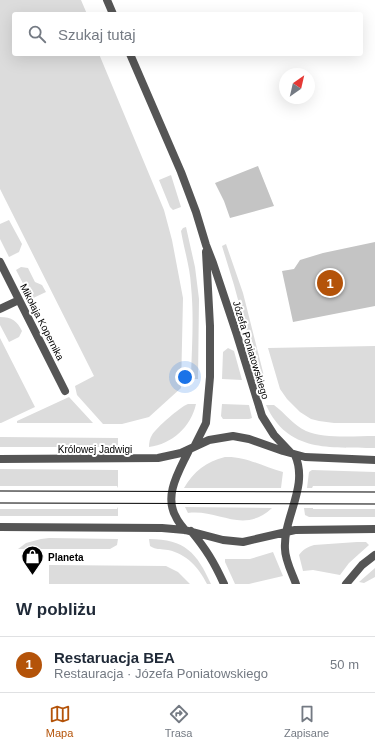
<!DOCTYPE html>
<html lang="pl">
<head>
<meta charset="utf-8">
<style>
	:root { --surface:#fff; --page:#f2f2f3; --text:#1f2937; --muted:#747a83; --line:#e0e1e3; --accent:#b45309 }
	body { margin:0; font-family:Helvetica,sans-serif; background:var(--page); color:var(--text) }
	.compass { position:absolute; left:279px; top:68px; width:36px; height:36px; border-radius:50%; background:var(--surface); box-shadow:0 4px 16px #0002; rotate:34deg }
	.you { position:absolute; left:185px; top:377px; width:14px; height:14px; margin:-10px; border:3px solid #fff; border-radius:50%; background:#1a73e8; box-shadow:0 0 0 6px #1a73e833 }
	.badge { display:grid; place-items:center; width:26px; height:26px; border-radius:50%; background:var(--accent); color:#fff; font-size:13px; font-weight:700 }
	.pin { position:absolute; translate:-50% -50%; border:2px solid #fff; box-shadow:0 1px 4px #0006 }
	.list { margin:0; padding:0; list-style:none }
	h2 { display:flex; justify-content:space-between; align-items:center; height:52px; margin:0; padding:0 16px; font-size:17px }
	h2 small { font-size:13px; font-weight:400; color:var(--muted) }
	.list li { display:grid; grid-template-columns:26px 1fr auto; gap:12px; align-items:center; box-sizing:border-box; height:56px; padding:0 16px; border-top:1px solid var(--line) }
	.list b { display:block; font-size:15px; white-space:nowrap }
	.list p { margin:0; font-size:13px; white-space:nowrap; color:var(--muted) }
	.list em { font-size:13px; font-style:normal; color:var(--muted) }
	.icon { flex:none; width:22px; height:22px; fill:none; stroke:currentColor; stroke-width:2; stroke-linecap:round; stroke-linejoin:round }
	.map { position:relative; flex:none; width:375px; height:584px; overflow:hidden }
	.search { position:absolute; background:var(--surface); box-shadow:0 4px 16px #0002; left:12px; right:12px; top:12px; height:44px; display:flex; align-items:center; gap:10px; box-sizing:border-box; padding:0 14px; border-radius:4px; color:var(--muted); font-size:15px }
	.sheet { height:108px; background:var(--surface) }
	nav { display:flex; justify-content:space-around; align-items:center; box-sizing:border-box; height:56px; border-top:1px solid var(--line); background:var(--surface); font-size:11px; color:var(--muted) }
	nav a { display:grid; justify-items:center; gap:2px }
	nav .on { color:var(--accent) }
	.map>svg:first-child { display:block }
	.green { fill:#dcdcdc }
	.building { fill:#c4c4c4 }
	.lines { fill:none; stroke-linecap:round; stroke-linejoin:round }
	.minor { stroke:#555; stroke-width:8 }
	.tertiary { stroke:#555; stroke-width:8 }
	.tram { stroke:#000; stroke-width:1 }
	.labels { text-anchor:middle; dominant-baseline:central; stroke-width:4; stroke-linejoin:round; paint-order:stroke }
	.street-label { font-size:10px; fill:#000; stroke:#fff }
	.poi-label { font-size:10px; font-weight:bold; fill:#000; stroke:#fff; text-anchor:start }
</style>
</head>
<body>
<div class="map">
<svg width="375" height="584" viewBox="0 0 375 584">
	<rect width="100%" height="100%" fill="#fff"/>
	<!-- green -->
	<path class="green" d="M 0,0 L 81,0 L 87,14 L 14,14 L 14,54 L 99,54 L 164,210 L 172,240 L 183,298 L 181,388 L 149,417 L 122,424 L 103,424 L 77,395 L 75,386 L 94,376 L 0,189 Z
		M 171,175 L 181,207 L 173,210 L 170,207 L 159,180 Z
		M 9,220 L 22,244 L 19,252 L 9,257 L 0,239 L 0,224 Z
		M 186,227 L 195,267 L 199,299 L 198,379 L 193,379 L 191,376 C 192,345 194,316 191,286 C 190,267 184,249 181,231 L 183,228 Z
		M 226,244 L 243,293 L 264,376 L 263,379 L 260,381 L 234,285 L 222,246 Z
		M 21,267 L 28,268 L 35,282 L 42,285 L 46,292 L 31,299 L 16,270 Z
		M 0,317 C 12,317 17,321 22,331 L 19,337 L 9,342 L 0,325 Z
		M 0,338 L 35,407 L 1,423 L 0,423 Z
		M 375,346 L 375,423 L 334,423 L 319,421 L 311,419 L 300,412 L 287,399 L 280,389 L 268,348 Z
		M 228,348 L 234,351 L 242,380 L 222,379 L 223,352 Z
		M 69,397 L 93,423 L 17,423 L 17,421 Z
		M 188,404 L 196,404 C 191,427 172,444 149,447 C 149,442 150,438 152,435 C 157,427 180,407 188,404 Z
		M 222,404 L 249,405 L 252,418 L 249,419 L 223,419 L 221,416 Z
		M 266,405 L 274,405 C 285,413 293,425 306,431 C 324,439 355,436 375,436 L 375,448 C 329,447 288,453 266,405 Z
		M 0,437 L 118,438 L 118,447 L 0,447 Z
		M 225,457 C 246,456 263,467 283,472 L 281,488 L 184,488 C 194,471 206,462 225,457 Z
		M 0,469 L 118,470 L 118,488 L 117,486 L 0,486 Z
		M 312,470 L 375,472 L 375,486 L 313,486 L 312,488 L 307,488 L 309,472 Z
		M 118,507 L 118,516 L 0,516 L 0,509 L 117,509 Z
		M 185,507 L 272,508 C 243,535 219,509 188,513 Z
		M 304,508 L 313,508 L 313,509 L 375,509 L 375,517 L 309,517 L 305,515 Z
		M 41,539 L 49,538 L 118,539 L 117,545 L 110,549 L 18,549 L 26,543 Z
		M 149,539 C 185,539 197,553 211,584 L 207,584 C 199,568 187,554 168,550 C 162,549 156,550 150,546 Z
		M 357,542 L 366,542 L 369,545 L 349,563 L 340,575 L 313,570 L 303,571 L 299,555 C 303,549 308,547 314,545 Z
		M 273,552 L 283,576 L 249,584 L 235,584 L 225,562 L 225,559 L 250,559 Z
		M 49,565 L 166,566 L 178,572 L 190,584 L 49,584 Z
		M 375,568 L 375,577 L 364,583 L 359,582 Z"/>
	<!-- building -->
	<path class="building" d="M 258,166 L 274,206 L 230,218 L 224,201 L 215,183 Z
		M 375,242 L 375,306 L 293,322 L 282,271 L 294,269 L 300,260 L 323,253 Z"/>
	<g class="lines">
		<!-- minor -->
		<path class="minor" d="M 0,262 L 65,391
			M 0,309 L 19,300"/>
		<!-- tertiary -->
		<path class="tertiary" d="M 107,0 L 113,14
			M 130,54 L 181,172 L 196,212 L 206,245 L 213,263 L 237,335 L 262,416 L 274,435 L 291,453
			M 194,447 L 206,423 L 210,377 L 210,326 L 206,252
			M 295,455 C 309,487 283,517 285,549 C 285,560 292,573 296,584
			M 0,459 L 158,458 L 181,453 L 209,440 L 233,436 L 249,439 L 283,451 L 305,457 L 375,460
			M 0,527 L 162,528 L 185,530 L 223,540 L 243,542 L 295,530 L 375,529
			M 185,530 C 182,526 178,522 176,517 C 163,495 180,470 189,450
			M 191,531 C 206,549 214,562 224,584
			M 346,584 L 362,565 L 375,555"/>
		<!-- tram -->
		<path class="tram" d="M 0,491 L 375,492
			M 0,503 L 375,504"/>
	</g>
	<!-- icons -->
	<defs>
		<symbol id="shop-pin" viewBox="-11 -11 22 30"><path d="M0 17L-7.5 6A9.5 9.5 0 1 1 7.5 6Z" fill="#000" stroke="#fff"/><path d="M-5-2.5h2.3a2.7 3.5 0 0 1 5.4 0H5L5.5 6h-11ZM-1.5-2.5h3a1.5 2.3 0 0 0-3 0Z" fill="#fff"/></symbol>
	</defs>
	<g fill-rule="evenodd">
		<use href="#shop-pin" x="20" y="544" width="25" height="34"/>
	</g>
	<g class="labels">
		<!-- street labels -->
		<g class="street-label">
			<text transform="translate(42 322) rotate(63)">Mikołaja Kopernika</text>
			<text transform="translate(251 350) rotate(73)">Józefa Poniatowskiego</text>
			<text x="95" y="449">Królowej Jadwigi</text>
		</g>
		<!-- poi labels -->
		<g class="poi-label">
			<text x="48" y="557">Planeta</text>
		</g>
	</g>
</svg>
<svg class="compass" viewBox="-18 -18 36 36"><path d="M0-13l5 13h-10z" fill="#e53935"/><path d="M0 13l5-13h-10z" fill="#747a83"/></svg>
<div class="you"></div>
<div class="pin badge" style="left:330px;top:283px">1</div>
<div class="search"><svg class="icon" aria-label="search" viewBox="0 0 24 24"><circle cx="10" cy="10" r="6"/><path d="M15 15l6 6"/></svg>Szukaj tutaj</div>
</div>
<section class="sheet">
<h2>W pobliżu<small></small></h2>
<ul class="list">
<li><span class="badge">1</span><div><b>Restaruacja BEA</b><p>Restauracja · Józefa Poniatowskiego</p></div><em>50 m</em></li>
</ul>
</section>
<nav>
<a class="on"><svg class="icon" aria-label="map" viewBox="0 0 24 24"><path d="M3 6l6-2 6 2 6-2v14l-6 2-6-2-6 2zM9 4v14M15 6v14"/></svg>Mapa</a>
<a><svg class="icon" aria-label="directions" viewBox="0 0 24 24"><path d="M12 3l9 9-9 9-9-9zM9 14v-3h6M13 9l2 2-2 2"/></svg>Trasa</a>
<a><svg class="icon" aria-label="saved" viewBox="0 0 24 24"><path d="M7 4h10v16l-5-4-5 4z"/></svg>Zapisane</a>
</nav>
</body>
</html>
